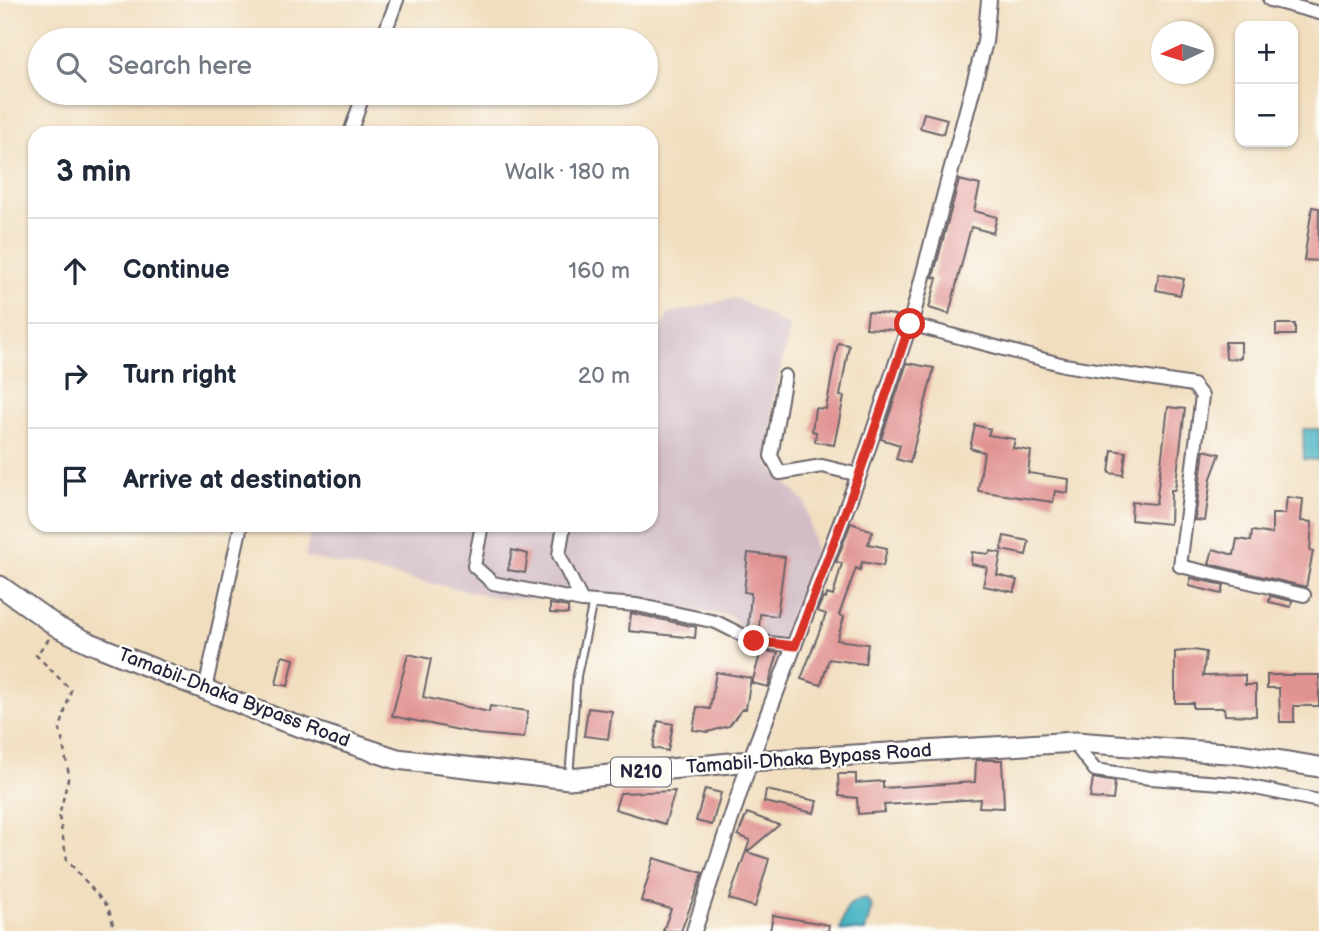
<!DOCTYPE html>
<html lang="en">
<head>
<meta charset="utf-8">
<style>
	:root { --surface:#fff; --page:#f6f6f7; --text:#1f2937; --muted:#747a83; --line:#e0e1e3 }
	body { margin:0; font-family:"Balsamiq Sans",sans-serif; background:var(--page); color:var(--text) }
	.controls { position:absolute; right:21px; top:21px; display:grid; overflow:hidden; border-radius:14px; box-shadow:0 2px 5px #0004 }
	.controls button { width:63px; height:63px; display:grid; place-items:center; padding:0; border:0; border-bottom:2px solid var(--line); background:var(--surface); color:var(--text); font:35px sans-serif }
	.compass { position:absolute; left:1151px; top:21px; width:63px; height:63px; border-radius:50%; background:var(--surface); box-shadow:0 2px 5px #0004; rotate:266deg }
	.stop { position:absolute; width:21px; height:21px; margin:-16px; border:5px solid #d93025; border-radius:50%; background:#fff }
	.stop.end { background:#d93025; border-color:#fff; box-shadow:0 2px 7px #0008 }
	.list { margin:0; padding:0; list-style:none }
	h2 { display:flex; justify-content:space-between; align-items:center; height:91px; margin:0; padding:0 28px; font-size:30px }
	h2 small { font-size:23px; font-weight:400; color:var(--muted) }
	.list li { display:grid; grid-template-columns:46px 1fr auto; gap:21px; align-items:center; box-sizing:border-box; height:105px; padding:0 28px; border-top:2px solid var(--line) }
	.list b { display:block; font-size:26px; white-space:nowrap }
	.list em { font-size:23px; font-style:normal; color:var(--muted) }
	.icon { flex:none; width:38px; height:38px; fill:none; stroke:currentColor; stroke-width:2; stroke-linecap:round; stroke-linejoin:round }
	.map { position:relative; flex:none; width:1319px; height:931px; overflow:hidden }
	.search { position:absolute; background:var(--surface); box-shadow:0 2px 5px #0004; left:28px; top:28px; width:630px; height:77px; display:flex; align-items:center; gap:18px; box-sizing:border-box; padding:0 24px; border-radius:38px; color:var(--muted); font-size:26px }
	.panel { position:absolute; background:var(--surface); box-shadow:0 2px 5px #0004; left:28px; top:126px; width:630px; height:406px; border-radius:21px }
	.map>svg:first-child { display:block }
	.industrial { fill:#d2bdc6 }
	.water { fill:#47b4c3; stroke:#346b7f; stroke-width:2 }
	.building { fill:#e09291 }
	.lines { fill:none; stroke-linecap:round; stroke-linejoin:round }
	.service-casing { stroke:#6a6469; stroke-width:10 }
	.minor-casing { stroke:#6a6469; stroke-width:16 }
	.tertiary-casing { stroke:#6a6469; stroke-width:18 }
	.trunk-casing { stroke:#6a6469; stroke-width:23 }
	.path { stroke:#6a6469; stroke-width:2.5; stroke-dasharray:5 5; stroke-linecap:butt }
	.service { stroke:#fff; stroke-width:6 }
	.minor { stroke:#fff; stroke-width:12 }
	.tertiary { stroke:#fff; stroke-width:14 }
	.trunk { stroke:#fff; stroke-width:19 }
	.route { stroke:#d93025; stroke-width:9 }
	.labels { text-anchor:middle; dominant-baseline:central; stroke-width:5; stroke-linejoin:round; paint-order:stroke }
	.shield { fill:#fdfcf7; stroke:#646373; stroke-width:2 }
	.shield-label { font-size:18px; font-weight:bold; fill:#22223b }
	.street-label { font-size:19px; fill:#22223b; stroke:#fdfcf7 }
</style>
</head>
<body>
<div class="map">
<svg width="1319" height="931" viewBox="0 0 1319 931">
	<rect width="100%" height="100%" fill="#fdfcf7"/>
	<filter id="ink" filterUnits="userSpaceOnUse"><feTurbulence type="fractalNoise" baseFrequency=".0143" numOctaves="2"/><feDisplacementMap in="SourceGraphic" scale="14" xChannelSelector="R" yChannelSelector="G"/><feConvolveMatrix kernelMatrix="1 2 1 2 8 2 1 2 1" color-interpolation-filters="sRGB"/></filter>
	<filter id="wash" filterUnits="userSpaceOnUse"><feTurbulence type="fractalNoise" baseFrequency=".00686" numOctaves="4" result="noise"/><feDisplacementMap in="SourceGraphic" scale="28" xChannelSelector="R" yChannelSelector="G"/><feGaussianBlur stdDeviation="1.57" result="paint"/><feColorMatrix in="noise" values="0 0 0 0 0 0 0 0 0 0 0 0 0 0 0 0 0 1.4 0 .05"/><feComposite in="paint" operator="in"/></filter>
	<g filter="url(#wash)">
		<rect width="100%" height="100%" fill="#f1debf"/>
		<!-- industrial -->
		<path class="industrial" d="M 736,298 L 790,327 L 773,401 L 768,465 L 805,502 L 815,549 L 797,608 L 782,639 L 770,640 L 745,631 L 730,616 L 561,591 L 536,599 L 506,599 L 305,557 L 312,525 L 651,525 L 651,354 L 668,314 Z"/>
		<!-- water -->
		<path class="water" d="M 1303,429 L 1319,429 L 1319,460 L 1304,459 Z
			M 866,898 L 872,907 L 865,931 L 840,930 C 845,911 845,902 866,898 Z"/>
		<g id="blocks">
			<!-- building -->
			<path class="building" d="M 924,113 L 947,119 L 943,134 L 920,128 Z
				M 959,180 L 980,185 L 974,211 L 997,217 L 993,233 L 971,227 L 949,314 L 929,308 L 937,278 L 933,277 Z
				M 1312,207 L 1319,208 L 1318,261 L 1304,260 Z
				M 1159,274 L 1184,279 L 1180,295 L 1156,290 Z
				M 868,312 L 895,315 L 894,330 L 866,328 Z
				M 1276,324 L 1295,324 L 1295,335 L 1276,335 Z
				M 1225,342 L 1241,342 L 1241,358 L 1226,359 Z
				M 838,343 L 849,345 L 840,396 L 844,397 L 834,445 L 815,442 L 816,432 L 812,431 L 815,408 L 826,409 Z
				M 907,363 L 934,368 L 910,463 L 896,459 L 900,445 L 881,439 Z
				M 1168,407 L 1185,409 L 1175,490 L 1171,490 L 1170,524 L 1131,520 L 1132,502 L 1156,504 Z
				M 975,425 L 990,429 L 988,435 L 1015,439 L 1013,448 L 1031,451 L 1028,473 L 1069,479 L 1068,493 L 1055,491 L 1053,502 L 978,491 L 984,452 L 970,448 Z
				M 1112,450 L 1126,452 L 1123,475 L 1109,473 Z
				M 1204,450 L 1220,454 L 1211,478 L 1205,521 L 1195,520 Z
				M 1287,497 L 1303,499 L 1301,521 L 1312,522 L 1310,551 L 1313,552 L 1306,587 L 1209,564 L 1213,549 L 1234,555 L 1237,539 L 1251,541 L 1252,531 L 1272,534 L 1272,514 L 1285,514 Z
				M 851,523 L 873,531 L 868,544 L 887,548 L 883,566 L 862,562 L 860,570 L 856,568 L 839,615 L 844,617 L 837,640 L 868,644 L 865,664 L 829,659 L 821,685 L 801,679 L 826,614 L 817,611 L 823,598 L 826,599 L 827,594 L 833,596 L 842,563 L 836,562 Z
				M 1004,536 L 1029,541 L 1026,555 L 1001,550 Z
				M 512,550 L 528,554 L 525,573 L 508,570 Z
				M 990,551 L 1001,553 L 997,575 L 1017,580 L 1014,592 L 983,586 L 987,567 L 971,564 L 972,552 L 989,554 Z
				M 748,553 L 785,557 L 777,616 L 760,614 L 759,630 L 748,628 L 751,593 L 744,592 Z
				M 1191,578 L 1224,585 L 1222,594 L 1189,586 Z
				M 1270,596 L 1292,601 L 1291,607 L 1269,602 Z
				M 550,604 L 568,607 L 568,614 L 550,613 Z
				M 631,613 L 696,627 L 695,638 L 629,631 Z
				M 1194,650 L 1206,652 L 1203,676 L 1245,675 L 1245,685 L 1256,685 L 1256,716 L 1225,715 L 1224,708 L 1193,708 L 1193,703 L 1175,703 L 1175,652 Z
				M 761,651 L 778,653 L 768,687 L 752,683 Z
				M 408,654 L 431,659 L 423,697 L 489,712 L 490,706 L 528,711 L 524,738 L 478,734 L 392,716 Z
				M 282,656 L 294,659 L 288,686 L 276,684 Z
				M 716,672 L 751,678 L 746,709 L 742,709 L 729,726 L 708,732 L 693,730 L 697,707 L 710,709 Z
				M 1267,675 L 1319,675 L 1319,706 L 1294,706 L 1294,722 L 1280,722 L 1279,688 L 1267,688 Z
				M 588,708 L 612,711 L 608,739 L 584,736 Z
				M 658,721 L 673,724 L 668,751 L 653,748 Z
				M 976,760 L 1002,760 L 1004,808 L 979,807 L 980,799 L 884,805 L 885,812 L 858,814 L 857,798 L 839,796 L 838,774 L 856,774 L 856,783 L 883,781 L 883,788 L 975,782 Z
				M 1093,778 L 1115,782 L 1113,800 L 1090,798 Z
				M 705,789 L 721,793 L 712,825 L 696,821 Z
				M 766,790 L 817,801 L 814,813 L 764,802 Z
				M 675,791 L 665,824 L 615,809 L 620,793 Z
				M 747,813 L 779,825 L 747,852 L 769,859 L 755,907 L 729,899 L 750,840 L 738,835 Z
				M 654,858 L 703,873 L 681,931 L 663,931 L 671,909 L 641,901 Z
				M 773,915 L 829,925 L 828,931 L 770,931 Z"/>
		</g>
	</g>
	<g filter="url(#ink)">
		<use href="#blocks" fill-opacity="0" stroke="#6a6469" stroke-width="2"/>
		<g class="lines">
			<defs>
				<path id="service" d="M 569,777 L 577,676 L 592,606"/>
				<path id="minor" d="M 1270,0 L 1319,13
					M 382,40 L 397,0
					M 350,133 L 364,93
					M 910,324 L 1064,365 L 1193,385 L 1202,396 L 1180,566 L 1304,595
					M 785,376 L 771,456 L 780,473 L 822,466 L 859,475
					M 482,525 L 474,566 L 493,583 L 582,601 L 637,605 L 716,622 L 754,641 L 795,646
					M 564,525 L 559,555 L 582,601
					M 205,689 L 241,525
					M 1073,742 L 1095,770 L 1150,778 L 1236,784 L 1319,801"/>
				<path id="tertiary" d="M 694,931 L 750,761 L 859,475 L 913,314 L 985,42 L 989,0"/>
				<path id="trunk" d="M 0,586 L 59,628 L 90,643 L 283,721 L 397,759 L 569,779 L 750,761 L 1076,742 L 1240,754 L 1319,767"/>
			</defs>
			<!-- service casing -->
			<use href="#service" class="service-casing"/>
			<!-- minor casing -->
			<use href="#minor" class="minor-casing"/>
			<!-- tertiary casing -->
			<use href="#tertiary" class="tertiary-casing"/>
			<!-- trunk casing -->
			<use href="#trunk" class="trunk-casing"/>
			<!-- path -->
			<path class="path" d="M 49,639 L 36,655 L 71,690 L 60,729 L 69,775 L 59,816 L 67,860 L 108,907 L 115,931"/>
			<!-- service -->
			<use href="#service" class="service"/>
			<!-- minor -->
			<use href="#minor" class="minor"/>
			<!-- tertiary -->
			<use href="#tertiary" class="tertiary"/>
			<!-- trunk -->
			<use href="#trunk" class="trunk"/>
		</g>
	</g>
	<g class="lines" filter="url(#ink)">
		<!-- route -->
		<path class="route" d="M 754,641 L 795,646 L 859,475 L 910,324"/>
	</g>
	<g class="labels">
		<!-- shield labels -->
		<rect class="shield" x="611" y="757.5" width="60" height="29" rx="5"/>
		<g class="shield-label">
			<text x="641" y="772">N210</text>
		</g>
		<!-- street labels -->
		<g class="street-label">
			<text transform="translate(234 698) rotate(21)">Tamabil-Dhaka Bypass Road</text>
			<text transform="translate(809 759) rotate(-4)">Tamabil-Dhaka Bypass Road</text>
		</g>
	</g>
</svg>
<div class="controls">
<button>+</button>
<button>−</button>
</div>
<svg class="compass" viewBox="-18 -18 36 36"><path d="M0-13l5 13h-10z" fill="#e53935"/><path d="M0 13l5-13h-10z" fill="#747a83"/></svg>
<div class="stop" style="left:910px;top:324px"></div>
<div class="stop end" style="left:754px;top:641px"></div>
<div class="search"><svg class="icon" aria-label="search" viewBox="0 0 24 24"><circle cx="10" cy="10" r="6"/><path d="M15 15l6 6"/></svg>Search here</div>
<section class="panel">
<h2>3 min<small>Walk · 180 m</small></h2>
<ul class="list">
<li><svg class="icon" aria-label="ahead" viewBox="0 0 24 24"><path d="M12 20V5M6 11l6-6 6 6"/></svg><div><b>Continue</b></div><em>160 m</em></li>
<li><svg class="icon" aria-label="right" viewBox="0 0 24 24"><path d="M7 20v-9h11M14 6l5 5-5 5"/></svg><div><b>Turn right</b></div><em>20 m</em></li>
<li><svg class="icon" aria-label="arrive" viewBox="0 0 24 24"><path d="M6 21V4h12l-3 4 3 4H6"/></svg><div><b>Arrive at destination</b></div></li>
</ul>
</section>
</div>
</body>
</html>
